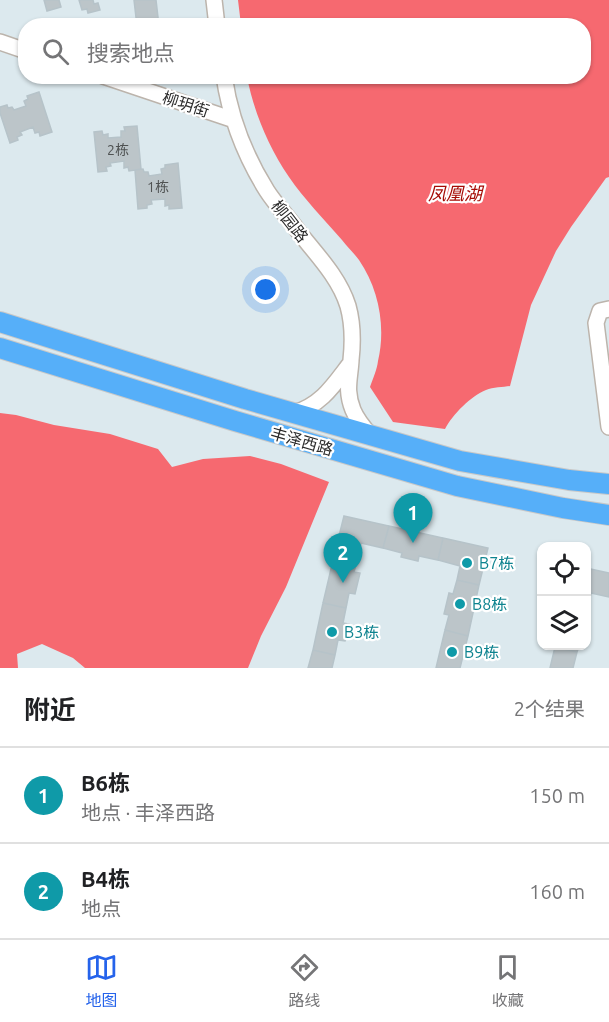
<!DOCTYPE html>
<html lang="zh">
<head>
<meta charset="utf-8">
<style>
	:root { --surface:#fff; --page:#f6f6f6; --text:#202124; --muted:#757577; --line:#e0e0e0; --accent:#2563eb }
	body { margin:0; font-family:Ubuntu,"Noto Sans SC",sans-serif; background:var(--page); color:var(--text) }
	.controls { position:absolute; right:18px; bottom:18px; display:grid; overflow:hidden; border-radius:12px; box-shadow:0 2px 4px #0004 }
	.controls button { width:54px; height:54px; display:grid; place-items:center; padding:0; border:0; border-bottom:2px solid var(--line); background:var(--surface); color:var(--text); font:30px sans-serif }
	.you { position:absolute; left:266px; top:290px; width:21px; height:21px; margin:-15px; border:4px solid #fff; border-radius:50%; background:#1a73e8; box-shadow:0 0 0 9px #1a73e833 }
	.badge { display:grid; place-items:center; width:39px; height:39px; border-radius:50%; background:var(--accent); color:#fff; font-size:20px; font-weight:700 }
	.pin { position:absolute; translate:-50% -50px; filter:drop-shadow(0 2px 3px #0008) }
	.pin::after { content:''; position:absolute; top:32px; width:21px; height:18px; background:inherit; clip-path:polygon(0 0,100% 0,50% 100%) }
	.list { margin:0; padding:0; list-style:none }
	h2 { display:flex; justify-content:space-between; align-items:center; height:78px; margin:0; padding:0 24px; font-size:26px }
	h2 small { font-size:20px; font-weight:400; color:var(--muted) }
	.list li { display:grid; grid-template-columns:39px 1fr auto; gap:18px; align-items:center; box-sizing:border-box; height:96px; padding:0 24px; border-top:2px solid var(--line) }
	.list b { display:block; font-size:22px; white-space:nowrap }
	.list p { margin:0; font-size:20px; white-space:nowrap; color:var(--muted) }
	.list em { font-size:20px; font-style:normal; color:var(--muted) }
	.icon { flex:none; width:33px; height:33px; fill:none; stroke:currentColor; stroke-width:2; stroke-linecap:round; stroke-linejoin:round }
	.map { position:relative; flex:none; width:609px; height:668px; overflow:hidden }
	.search { position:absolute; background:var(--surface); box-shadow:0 2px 4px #0004; left:18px; right:18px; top:18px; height:66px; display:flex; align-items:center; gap:15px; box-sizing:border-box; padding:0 21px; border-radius:24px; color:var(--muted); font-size:22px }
	.sheet { height:270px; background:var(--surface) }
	nav { display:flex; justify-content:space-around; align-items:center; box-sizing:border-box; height:84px; border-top:2px solid var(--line); background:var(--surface); font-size:16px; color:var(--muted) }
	nav a { display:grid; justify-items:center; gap:3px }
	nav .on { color:var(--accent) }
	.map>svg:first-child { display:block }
	.water { fill:#f66970 }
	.building { fill:#bcc5c9; stroke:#b6c3c9; stroke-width:1.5 }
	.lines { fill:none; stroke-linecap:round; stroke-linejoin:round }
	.minor-casing { stroke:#bcb4ac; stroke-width:18 }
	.major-casing { stroke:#c8c8c8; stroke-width:22 }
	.minor { stroke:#fff; stroke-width:15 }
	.major { stroke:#56aff9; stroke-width:20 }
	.culture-dot { fill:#0f9aa8; stroke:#fff; stroke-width:2 }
	.labels { text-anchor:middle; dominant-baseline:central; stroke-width:4.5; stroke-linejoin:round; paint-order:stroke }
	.number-label { font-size:14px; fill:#4f5252 }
	.street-label { font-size:16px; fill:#2b2b2b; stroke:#fff }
	.culture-label { font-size:16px; fill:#0d838f; stroke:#fff; text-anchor:start }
	.water-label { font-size:18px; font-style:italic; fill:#a50b05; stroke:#fff }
</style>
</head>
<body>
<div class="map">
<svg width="609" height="668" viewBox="0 0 609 668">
	<rect width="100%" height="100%" fill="#dce9ee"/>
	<!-- water -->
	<path class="water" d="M 238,0 L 609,0 L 609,177 L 606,178 L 571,227 L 556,251 L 531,305 L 510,386 C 503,387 493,387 486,390 C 471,396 453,414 445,429 L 393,422 L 370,387 C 373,378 377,370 378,361 C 386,327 379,289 359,260 C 354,253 347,247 342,240 C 324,219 304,199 289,177 C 268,146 254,112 247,77 L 584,76 L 584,26 L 241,25 Z
		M 0,413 L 16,415 L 54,425 L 110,434 L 158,449 L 172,467 L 203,459 L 250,456 L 281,464 L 329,482 L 286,587 L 261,636 L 248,668 L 85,668 L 73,658 L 42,644 L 17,654 L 18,668 L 0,668 Z"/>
	<!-- building -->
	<path class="building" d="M 44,0 L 59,0 L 61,7 L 47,11 Z
		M 79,0 L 93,0 L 94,4 L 98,3 L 100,10 L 88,13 L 87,9 L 82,10 Z
		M 134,0 L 156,0 L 159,26 L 137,26 Z
		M 39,92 L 52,132 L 40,136 L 39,132 L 35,133 L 33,127 L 20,132 L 22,135 L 17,137 L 18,140 L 10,143 L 0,113 L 0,107 L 7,105 L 8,108 L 12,107 L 14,110 L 26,106 L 24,101 L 28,99 L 27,96 Z
		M 137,126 L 141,169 L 129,171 L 128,167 L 124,168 L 124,161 L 110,163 L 111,166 L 106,167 L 107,171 L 98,172 L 94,132 L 102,131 L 103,135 L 108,134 L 108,138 L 121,137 L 121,131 L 125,131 L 124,127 Z
		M 178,163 L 182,208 L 169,209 L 169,205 L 165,206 L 165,199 L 151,200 L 152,204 L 147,205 L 147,208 L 138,209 L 135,170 L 143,169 L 144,172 L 148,172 L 149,176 L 162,174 L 161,169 L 165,168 L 165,165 Z
		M 344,516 L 389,526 L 383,548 L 361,543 L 358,557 L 335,552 Z
		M 389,526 L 443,538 L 438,560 L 419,556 L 418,561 L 401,557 L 402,553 L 383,548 Z
		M 443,538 L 488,548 L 479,585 L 457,580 L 460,566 L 438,560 Z
		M 335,552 L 358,557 L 354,572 L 360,573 L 355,594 L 349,593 L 346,608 L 323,603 Z
		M 586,568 L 609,573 L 609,597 L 591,593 L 588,606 Z
		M 457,580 L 479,585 L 468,636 L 445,630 L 449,615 L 444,614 L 449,593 L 453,594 Z
		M 323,603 L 346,608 L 343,623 L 349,624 L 345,641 L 338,640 L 335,655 L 313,650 Z
		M 445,630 L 468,636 L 460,668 L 436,668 Z
		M 555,646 L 579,646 L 577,652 L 555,647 Z
		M 555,647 L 577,652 L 573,668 L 550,668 Z
		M 313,650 L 335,655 L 332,668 L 308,668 Z"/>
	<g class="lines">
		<defs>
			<path id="minor" d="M 214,0 L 217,26
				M 0,42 L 26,51
				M 103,76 L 234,120
				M 224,76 C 230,117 245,156 267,191 C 276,205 288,217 298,231 C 316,254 339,277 348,306 C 353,324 353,342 351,360 C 350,379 345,390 353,410 C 357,420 364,428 371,436
				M 609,309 L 600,311 L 596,323 L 609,427
				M 294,413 C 321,405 333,386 349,365"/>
			<path id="major" d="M 0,322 L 245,399 L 460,461 L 569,480 L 609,484
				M 0,348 L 235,421 L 457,486 L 563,508 L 609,515"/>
		</defs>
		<!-- minor casing -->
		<use href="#minor" class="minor-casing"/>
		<!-- major casing -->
		<use href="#major" class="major-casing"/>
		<!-- minor -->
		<use href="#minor" class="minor"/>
		<!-- major -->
		<use href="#major" class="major"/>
	</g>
	<!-- markers -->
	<g class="culture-dot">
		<circle cx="467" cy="563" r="6"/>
		<circle cx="460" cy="604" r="6"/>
		<circle cx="332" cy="632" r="6"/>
		<circle cx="452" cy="652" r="6"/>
	</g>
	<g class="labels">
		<!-- number labels -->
		<g class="number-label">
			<text x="118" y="150">2栋</text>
			<text x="158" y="187">1栋</text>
		</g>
		<!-- street labels -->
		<g class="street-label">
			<text transform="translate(186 104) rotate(18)">柳玥街</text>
			<text transform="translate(290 221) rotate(52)">柳园路</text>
			<text transform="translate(302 441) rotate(16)">丰泽西路</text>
		</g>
		<!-- culture labels -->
		<g class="culture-label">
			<text x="479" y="563">B7栋</text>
			<text x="472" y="604">B8栋</text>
			<text x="344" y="632">B3栋</text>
			<text x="464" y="652">B9栋</text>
		</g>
		<!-- water labels -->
		<g class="water-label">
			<text x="455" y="193">凤凰湖</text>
		</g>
	</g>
</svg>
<div class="controls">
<button><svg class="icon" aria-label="locate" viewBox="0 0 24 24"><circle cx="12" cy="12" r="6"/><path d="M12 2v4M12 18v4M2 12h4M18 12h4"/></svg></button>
<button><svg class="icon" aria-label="layers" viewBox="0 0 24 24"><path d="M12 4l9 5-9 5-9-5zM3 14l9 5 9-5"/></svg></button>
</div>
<div class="you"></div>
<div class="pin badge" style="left:413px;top:543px;background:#0f9aa8">1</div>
<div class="pin badge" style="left:343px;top:583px;background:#0f9aa8">2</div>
<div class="search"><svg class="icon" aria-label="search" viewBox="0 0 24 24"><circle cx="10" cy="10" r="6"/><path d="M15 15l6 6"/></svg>搜索地点</div>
</div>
<section class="sheet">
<h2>附近<small>2个结果</small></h2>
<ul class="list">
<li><span class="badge" style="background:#0f9aa8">1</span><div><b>B6栋</b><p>地点 · 丰泽西路</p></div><em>150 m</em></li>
<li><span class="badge" style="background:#0f9aa8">2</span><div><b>B4栋</b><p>地点</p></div><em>160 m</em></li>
</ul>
</section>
<nav>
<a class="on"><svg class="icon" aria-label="map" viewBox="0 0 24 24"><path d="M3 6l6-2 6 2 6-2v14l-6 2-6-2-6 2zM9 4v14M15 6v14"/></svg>地图</a>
<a><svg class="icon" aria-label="directions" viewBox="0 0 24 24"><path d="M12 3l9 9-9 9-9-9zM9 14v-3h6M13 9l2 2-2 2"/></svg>路线</a>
<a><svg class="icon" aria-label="saved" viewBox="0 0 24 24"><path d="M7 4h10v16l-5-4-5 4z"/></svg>收藏</a>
</nav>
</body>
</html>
